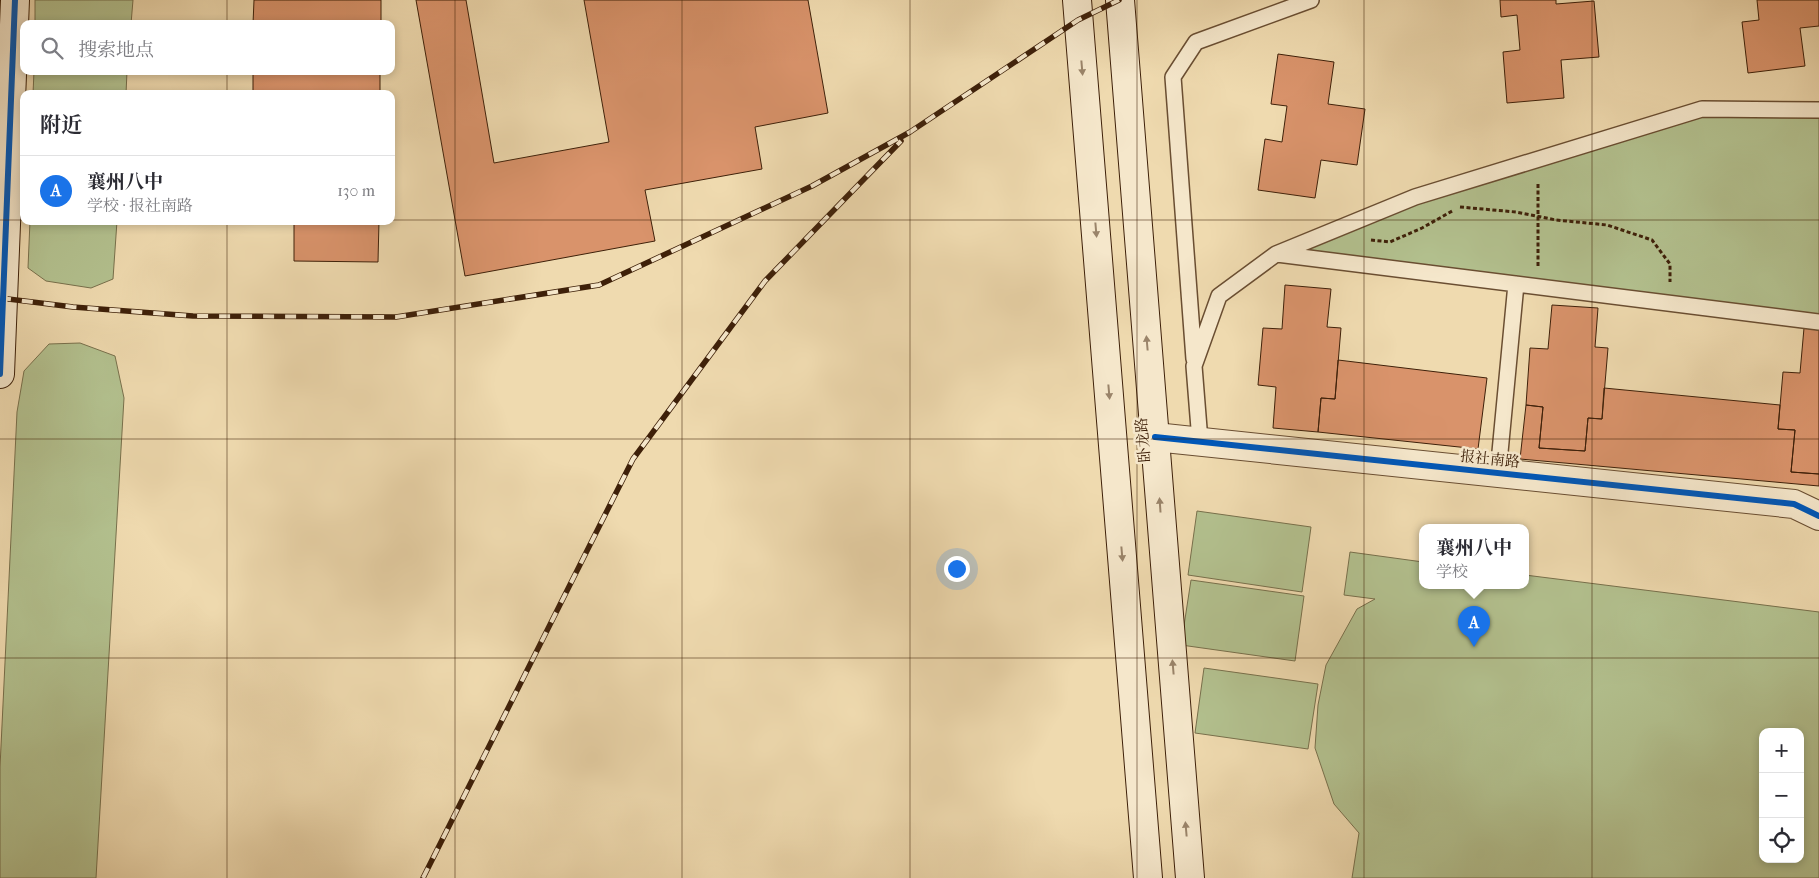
<!DOCTYPE html>
<html lang="zh">
<head>
<meta charset="utf-8">
<style>
	:root { --surface:#fff; --page:#f2f2f3; --text:#2b2b33; --muted:#7c7c81; --line:#e1e1e2; --accent:#1a73e8 }
	body { margin:0; font-family:"IM FELL French Canon","Noto Serif SC",serif; background:var(--page); color:var(--text) }
	.controls { position:absolute; right:15px; bottom:15px; display:grid; overflow:hidden; border-radius:10px; box-shadow:0 2px 8px #0003 }
	.controls button { width:45px; height:45px; display:grid; place-items:center; padding:0; border:0; border-bottom:1px solid var(--line); background:var(--surface); color:var(--text); font:25px sans-serif }
	.you { position:absolute; left:956px; top:568px; width:18px; height:18px; margin:-12px; border:4px solid #fff; border-radius:50%; background:#1a73e8; box-shadow:0 0 0 8px #1a73e833 }
	.badge { display:grid; place-items:center; width:32px; height:32px; border-radius:50%; background:var(--accent); color:#fff; font-size:16px; font-weight:700 }
	.pin { position:absolute; translate:-50% -41px; filter:drop-shadow(0 1px 2px #0008) }
	.pin::after { content:''; position:absolute; top:26px; width:18px; height:15px; background:inherit; clip-path:polygon(0 0,100% 0,50% 100%) }
	.popup { position:absolute; left:1419px; top:524px; width:110px; height:65px; box-sizing:border-box; display:grid; place-content:center; border-radius:10px; background:var(--surface); filter:drop-shadow(0 1px 4px #0005); font-size:16px; white-space:nowrap; color:var(--muted) }
	.popup b { font-size:19px; color:var(--text) }
	.popup::after { content:''; position:absolute; left:50%; top:100%; margin-left:-10px; border:10px solid transparent; border-top-color:var(--surface) }
	.list { margin:0; padding:0; list-style:none }
	h2 { display:flex; justify-content:space-between; align-items:center; height:65px; margin:0; padding:0 20px; font-size:21px }
	h2 small { font-size:16px; font-weight:400; color:var(--muted) }
	.list li { display:grid; grid-template-columns:32px 1fr auto; gap:15px; align-items:center; box-sizing:border-box; height:70px; padding:0 20px; border-top:1px solid var(--line) }
	.list b { display:block; font-size:19px; white-space:nowrap }
	.list p { margin:0; font-size:16px; white-space:nowrap; color:var(--muted) }
	.list em { font-size:16px; font-style:normal; color:var(--muted) }
	.icon { flex:none; width:28px; height:28px; fill:none; stroke:currentColor; stroke-width:2; stroke-linecap:round; stroke-linejoin:round }
	.map { position:relative; flex:none; width:1819px; height:878px; overflow:hidden }
	.search { position:absolute; background:var(--surface); box-shadow:0 2px 8px #0003; left:20px; top:20px; width:375px; height:55px; display:flex; align-items:center; gap:12px; box-sizing:border-box; padding:0 18px; border-radius:10px; color:var(--muted); font-size:19px }
	.panel { position:absolute; background:var(--surface); box-shadow:0 2px 8px #0003; left:20px; top:90px; width:375px; height:135px; border-radius:10px }
	.map>svg:first-child { display:block }
	.green { fill:#b3c18f; stroke:#78704c; fill-rule:evenodd }
	.building { fill:#d9936b; stroke:#3e2009 }
	.lines { fill:none; stroke-linecap:round; stroke-linejoin:round }
	.lane-casing { stroke:#6a4e32; stroke-width:18 }
	.street-casing { stroke:#6a4e32; stroke-width:30 }
	.secondary-casing { stroke:#3e2009; stroke-width:30 }
	.path { stroke:#3e2009; stroke-width:3; stroke-dasharray:4 2.5; stroke-linecap:butt }
	.lane { stroke:#f5e7cb; stroke-width:15 }
	.street { stroke:#f5e7cb; stroke-width:28 }
	.secondary { stroke:#f5e7cb; stroke-width:28 }
	.rail-casing { stroke:#3e2009; stroke-width:5.5 }
	.rail { stroke:#f5e7cb; stroke-width:4; stroke-dasharray:11; stroke-linecap:butt }
	.cycleway-casing { stroke:#f5e7cb; stroke-width:9 }
	.cycleway { stroke:#0057b8; stroke-width:6 }
	.oneway { fill:#9a846a }
	.grid { fill:none; stroke:#3e2009; stroke-width:1; stroke-opacity:0.55 }
	.labels { text-anchor:middle; dominant-baseline:central; stroke-width:5; stroke-linejoin:round; paint-order:stroke }
	.street-label { font-size:15px; fill:#3e2009; stroke:#f5e7cb }
</style>
</head>
<body>
<div class="map">
<svg width="1819" height="878" viewBox="0 0 1819 878">
	<rect width="100%" height="100%" fill="#efdaaf"/>
	<filter id="stains"><feTurbulence type="fractalNoise" baseFrequency=".004" numOctaves="4"/><feColorMatrix values="0 0 0 0 .2 0 0 0 0 .09 0 0 0 0 .02 0 0 0 .5 -.17"/></filter>
	<radialGradient id="worn" r=".72"><stop offset=".6" stop-color="#630" stop-opacity="0"/><stop offset="1" stop-color="#630" stop-opacity=".3"/></radialGradient>
	<!-- green -->
	<path class="green" d="M 35,0 L 133,0 L 131,24 L 35,24 Z
		M 34,71 L 127,71 L 126,94 L 33,94 Z
		M 1702,109 L 1819,110 L 1819,322 L 1276,254 L 1415,197 Z
		M 30,221 L 117,221 L 113,279 L 91,288 L 46,281 L 28,268 Z
		M 80,343 L 115,356 L 124,398 L 96,878 L 0,878 L 0,767 L 17,412 L 24,371 L 49,344 Z
		M 1197,511 L 1311,527 L 1302,592 L 1188,575 Z
		M 1350,552 L 1423,562 L 1423,586 L 1525,586 L 1525,575 L 1819,612 L 1819,878 L 1352,878 L 1359,833 L 1334,804 L 1315,748 L 1318,705 L 1326,665 L 1357,609 L 1375,599 L 1344,595 ZM 1763,732 L 1800,732 L 1800,859 L 1763,859 Z
		M 1191,580 L 1304,596 L 1295,661 L 1181,645 Z
		M 1204,668 L 1318,684 L 1308,749 L 1195,733 Z"/>
	<!-- building -->
	<path class="building" d="M 254,0 L 381,0 L 381,24 L 253,24 Z
		M 416,0 L 466,0 L 494,163 L 609,142 L 584,0 L 808,0 L 828,113 L 755,127 L 762,169 L 645,190 L 655,241 L 465,276 Z
		M 1500,0 L 1556,0 L 1556,4 L 1594,1 L 1599,57 L 1561,60 L 1564,98 L 1507,103 L 1503,52 L 1520,50 L 1517,15 L 1501,17 Z
		M 1757,0 L 1819,0 L 1819,26 L 1800,28 L 1805,66 L 1748,73 L 1742,22 L 1759,20 Z
		M 1278,54 L 1334,62 L 1328,104 L 1365,109 L 1357,165 L 1321,160 L 1315,198 L 1258,190 L 1265,139 L 1282,142 L 1287,106 L 1271,104 Z
		M 253,71 L 380,71 L 380,94 L 253,94 Z
		M 294,221 L 379,221 L 378,262 L 294,261 Z
		M 1285,285 L 1331,289 L 1327,327 L 1341,328 L 1335,399 L 1321,398 L 1318,432 L 1273,428 L 1276,387 L 1258,385 L 1263,328 L 1282,329 Z
		M 1552,305 L 1598,308 L 1595,347 L 1608,348 L 1602,419 L 1588,418 L 1585,451 L 1539,448 L 1543,407 L 1526,405 L 1530,348 L 1548,349 Z
		M 1804,328 L 1819,330 L 1819,474 L 1791,472 L 1795,430 L 1778,429 L 1783,372 L 1800,373 Z
		M 1338,360 L 1487,378 L 1478,449 L 1318,432 L 1321,398 L 1335,399 Z
		M 1604,388 L 1780,405 L 1778,429 L 1795,430 L 1791,472 L 1819,474 L 1819,486 L 1520,459 L 1526,405 L 1543,407 L 1539,448 L 1585,451 L 1588,418 L 1602,419 Z"/>
	<g class="lines">
		<defs>
			<path id="lane" d="M 1277,254 L 1819,322
				M 1194,359 L 1173,77 L 1196,42 L 1311,0
				M 1200,441 L 1194,366 L 1219,296 L 1276,254 L 1415,197 L 1702,109 L 1819,110
				M 1498,473 L 1516,284"/>
			<path id="street" d="M 1155,437 L 1794,504 L 1819,516"/>
			<path id="secondary" d="M 1077,0 L 1148,878
				M 1120,0 L 1190,878
				M 0,374 L 15,0"/>
		</defs>
		<!-- lane casing -->
		<use href="#lane" class="lane-casing"/>
		<!-- street casing -->
		<use href="#street" class="street-casing"/>
		<!-- secondary casing -->
		<use href="#secondary" class="secondary-casing"/>
		<!-- path -->
		<path class="path" d="M 1460,207 L 1516,212 L 1556,220 L 1607,225 L 1652,240 L 1670,264 L 1670,282
			M 1371,240 L 1390,242 L 1422,228 L 1454,210
			M 1538,266 L 1538,182"/>
		<!-- lane -->
		<use href="#lane" class="lane"/>
		<!-- street -->
		<use href="#street" class="street"/>
		<!-- secondary -->
		<use href="#secondary" class="secondary"/>
		<defs>
			<path id="rail" d="M 0,298 L 73,307 L 193,316 L 396,317 L 599,285 L 812,186 L 910,132 L 1078,20 L 1119,0
				M 423,878 L 633,459 L 765,281 L 901,141"/>
		</defs>
		<!-- rail casing -->
		<use href="#rail" class="rail-casing"/>
		<!-- rail -->
		<use href="#rail" class="rail"/>
		<defs>
			<path id="cycleway" d="M 0,374 L 15,0
				M 1155,437 L 1794,504 L 1819,516"/>
		</defs>
		<!-- cycleway casing -->
		<use href="#cycleway" class="cycleway-casing"/>
		<!-- cycleway -->
		<use href="#cycleway" class="cycleway"/>
	</g>
	<!-- one-way arrows -->
	<defs><path id="oneway-solid" d="M-6-.8H1V-3.2L6.5 0L1 3.2V.8H-6Z" transform="scale(1.25)"/></defs>
	<g class="oneway">
		<use href="#oneway-solid" transform="translate(1082 68) rotate(85)"/>
		<use href="#oneway-solid" transform="translate(1096 230) rotate(85)"/>
		<use href="#oneway-solid" transform="translate(1147 343) rotate(-95)"/>
		<use href="#oneway-solid" transform="translate(1109 392) rotate(85)"/>
		<use href="#oneway-solid" transform="translate(1160 505) rotate(-94)"/>
		<use href="#oneway-solid" transform="translate(1122 554) rotate(85)"/>
		<use href="#oneway-solid" transform="translate(1173 667) rotate(-95)"/>
		<use href="#oneway-solid" transform="translate(1186 829) rotate(-95)"/>
	</g>
	<!-- grid -->
	<path class="grid" d="M 227,0 L 227,24M 455,0 L 455,878M 682,0 L 682,878M 910,0 L 910,878M 1137,0 L 1137,878M 1364,0 L 1364,878M 1592,0 L 1592,878M 227,71 L 227,94M 0,220 L 24,220M 391,220 L 1819,220M 227,221 L 227,878M 0,439 L 1819,439M 0,658 L 1819,658"/>
	<g class="labels">
		<!-- street labels -->
		<g class="street-label">
			<text transform="translate(1143 440) rotate(-95)">卧龙路</text>
			<text transform="translate(1490 459) rotate(6)">报社南路</text>
		</g>
	</g>
	<rect width="100%" height="100%" filter="url(#stains)"/>
	<rect width="100%" height="100%" fill="url(#worn)"/>
</svg>
<div class="controls">
<button>+</button>
<button>−</button>
<button><svg class="icon" aria-label="locate" viewBox="0 0 24 24"><circle cx="12" cy="12" r="6"/><path d="M12 2v4M12 18v4M2 12h4M18 12h4"/></svg></button>
</div>
<div class="you"></div>
<div class="pin badge" style="left:1474px;top:647px">A</div>
<div class="popup"><b>襄州八中</b>学校</div>
<div class="search"><svg class="icon" aria-label="search" viewBox="0 0 24 24"><circle cx="10" cy="10" r="6"/><path d="M15 15l6 6"/></svg>搜索地点</div>
<section class="panel">
<h2>附近<small></small></h2>
<ul class="list">
<li><span class="badge">A</span><div><b>襄州八中</b><p>学校 · 报社南路</p></div><em>130 m</em></li>
</ul>
</section>
</div>
</body>
</html>
